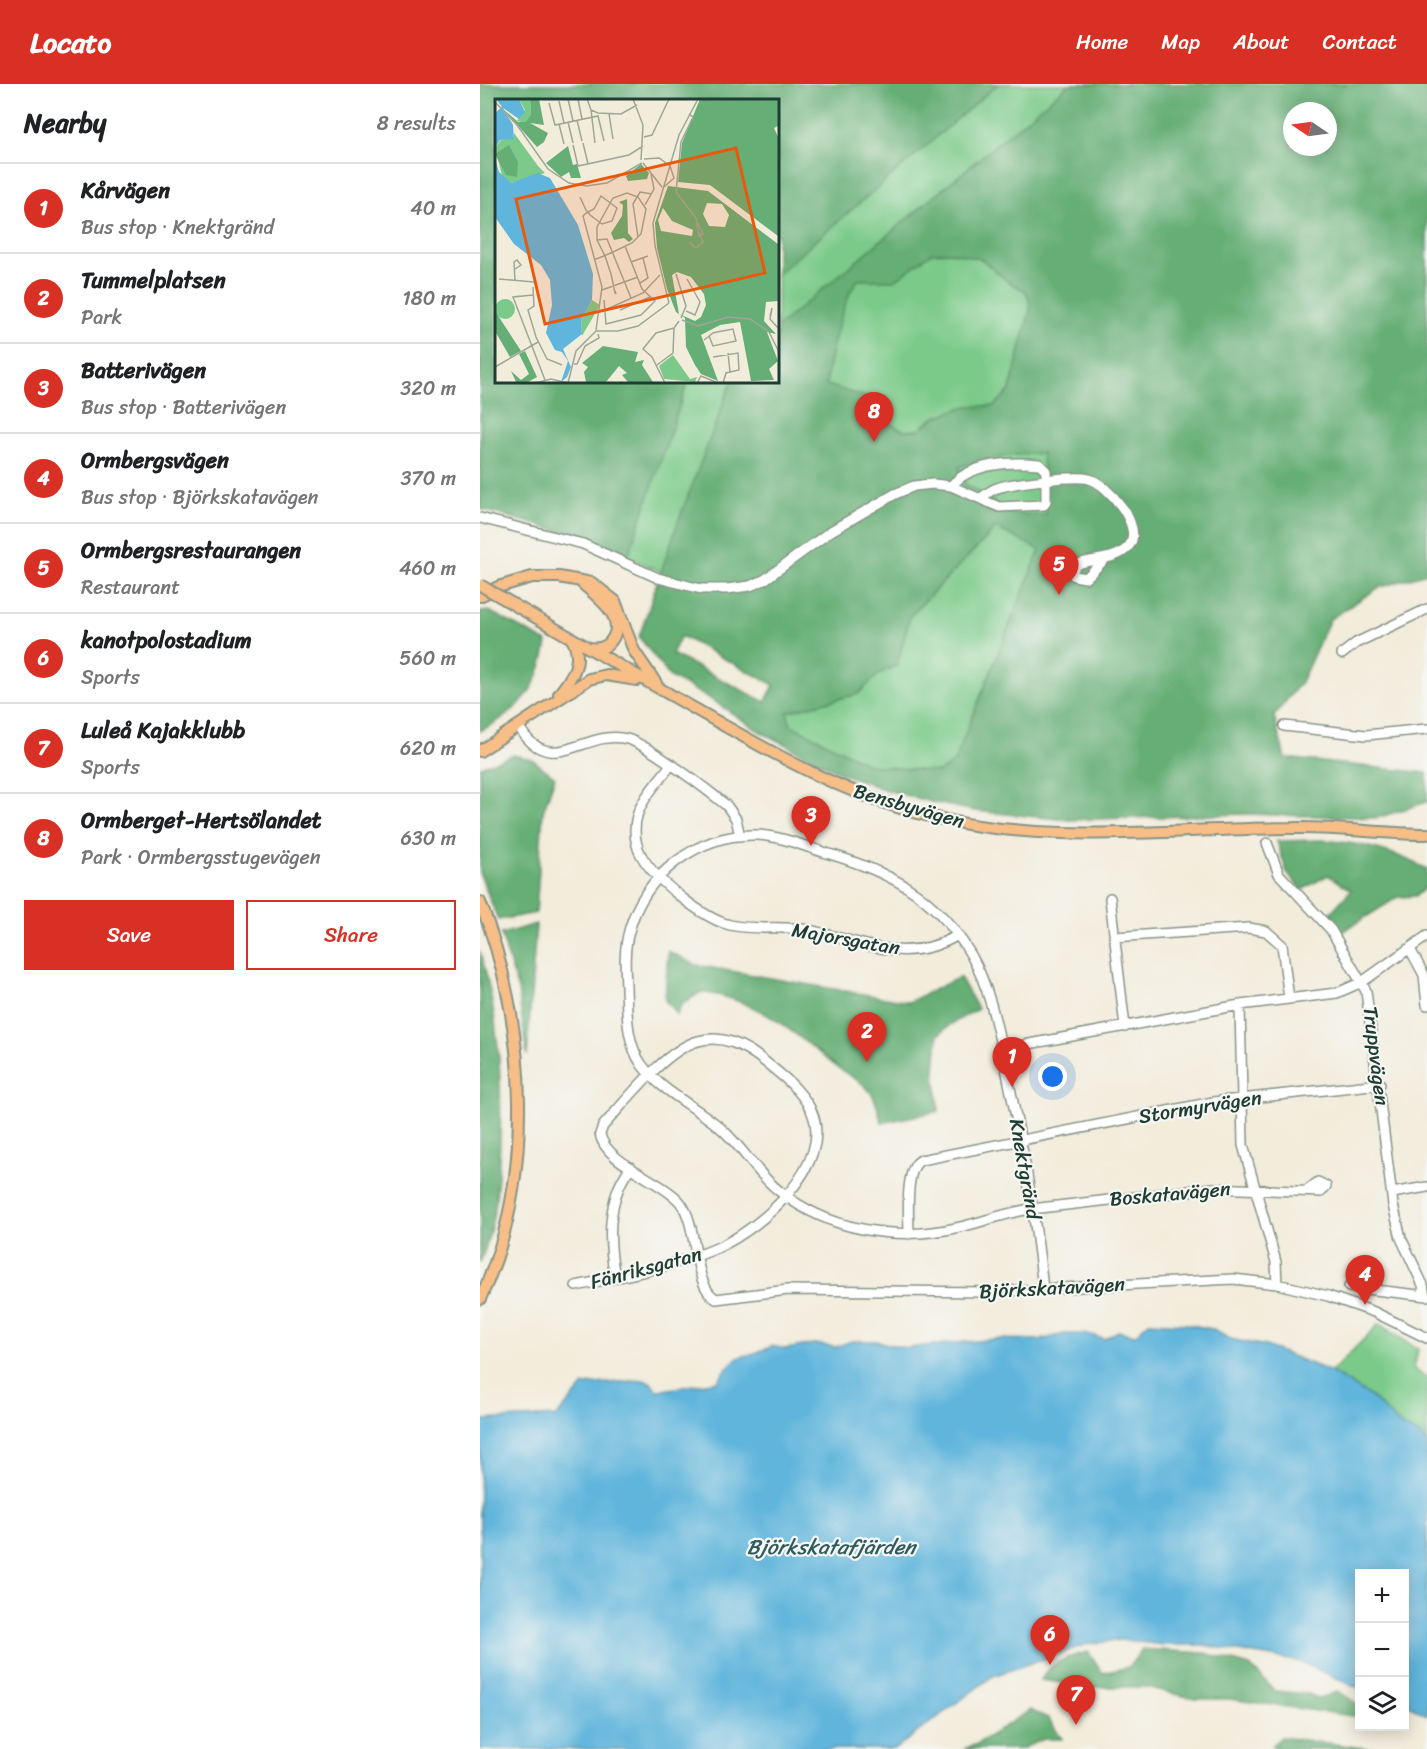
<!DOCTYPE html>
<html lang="en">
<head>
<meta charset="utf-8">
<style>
	:root { --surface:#fff; --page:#f2f2f2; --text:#202124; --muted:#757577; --line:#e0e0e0; --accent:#d93025 }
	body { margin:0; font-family:Sriracha,sans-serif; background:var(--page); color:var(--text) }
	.controls { position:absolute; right:18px; bottom:18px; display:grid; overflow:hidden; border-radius:0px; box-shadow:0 3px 15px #0003 }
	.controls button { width:54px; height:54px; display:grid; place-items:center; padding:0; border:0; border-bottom:2px solid var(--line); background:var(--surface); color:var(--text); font:30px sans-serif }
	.compass { position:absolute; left:803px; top:18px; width:54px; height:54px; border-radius:50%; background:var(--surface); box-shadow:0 3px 15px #0003; rotate:283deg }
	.you { position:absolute; left:573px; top:993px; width:21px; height:21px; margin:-15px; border:4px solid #fff; border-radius:50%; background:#1a73e8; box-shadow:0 0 0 9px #1a73e833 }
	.badge { display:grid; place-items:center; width:39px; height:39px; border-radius:50%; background:var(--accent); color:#fff; font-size:20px; font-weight:700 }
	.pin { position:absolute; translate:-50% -50px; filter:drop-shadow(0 2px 3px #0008) }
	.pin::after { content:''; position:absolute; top:32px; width:21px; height:18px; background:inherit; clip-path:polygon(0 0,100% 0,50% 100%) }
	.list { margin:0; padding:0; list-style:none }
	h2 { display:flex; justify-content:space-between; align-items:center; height:78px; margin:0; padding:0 24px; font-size:26px }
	h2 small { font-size:20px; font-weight:400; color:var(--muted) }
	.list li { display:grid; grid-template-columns:39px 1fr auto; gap:18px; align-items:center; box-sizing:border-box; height:90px; padding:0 24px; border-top:2px solid var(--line) }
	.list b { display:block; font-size:22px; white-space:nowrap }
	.list p { margin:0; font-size:20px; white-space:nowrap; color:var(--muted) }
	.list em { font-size:20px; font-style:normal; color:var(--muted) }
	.actions { display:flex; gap:12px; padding:18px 24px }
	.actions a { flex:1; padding:14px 0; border:2px solid var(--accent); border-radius:0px; text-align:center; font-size:21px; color:var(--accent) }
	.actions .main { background:var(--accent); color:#fff }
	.icon { flex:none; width:33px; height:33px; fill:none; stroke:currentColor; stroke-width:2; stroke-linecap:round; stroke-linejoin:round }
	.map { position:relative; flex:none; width:947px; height:1665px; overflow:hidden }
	header { display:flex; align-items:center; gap:36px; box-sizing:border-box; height:84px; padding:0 30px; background:var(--accent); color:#fff }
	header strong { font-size:28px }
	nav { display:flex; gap:33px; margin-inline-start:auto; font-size:21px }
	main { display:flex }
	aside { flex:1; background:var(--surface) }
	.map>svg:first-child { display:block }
	.green { fill:#7cca89; stroke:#4e845e; stroke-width:1.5; fill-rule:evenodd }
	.forest { fill:#65ae75; stroke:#427654; stroke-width:1.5; fill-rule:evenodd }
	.water { fill:#60b5dc; stroke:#407988; stroke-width:1.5 }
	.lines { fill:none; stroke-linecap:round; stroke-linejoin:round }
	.minor-casing { stroke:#889488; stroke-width:12 }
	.major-casing { stroke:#889488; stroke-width:14 }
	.minor { stroke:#fff; stroke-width:9 }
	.major { stroke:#f7be87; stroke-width:10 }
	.major-bridge-casing { stroke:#889488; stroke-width:14; stroke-linecap:butt }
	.major-bridge { stroke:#f7be87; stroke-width:10 }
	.labels { text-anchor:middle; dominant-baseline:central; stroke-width:4.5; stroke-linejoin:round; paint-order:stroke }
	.street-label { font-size:20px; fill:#1f3d34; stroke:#f6f6f2 }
	.water-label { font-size:21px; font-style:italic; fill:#2f5b5e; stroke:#f6f6f2 }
	.inset-road { fill:none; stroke:#9ea698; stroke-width:1.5 }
	.view { fill:#e8590c; fill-opacity:0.15; stroke:#e8590c; stroke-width:3 }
	.inset-edge { fill:none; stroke:#1f3d34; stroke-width:3 }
</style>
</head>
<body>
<header>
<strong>Locato</strong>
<nav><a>Home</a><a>Map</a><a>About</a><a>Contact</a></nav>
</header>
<main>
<aside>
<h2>Nearby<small>8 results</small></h2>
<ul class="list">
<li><span class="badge">1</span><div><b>Kårvägen</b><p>Bus stop · Knektgränd</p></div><em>40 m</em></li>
<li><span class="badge">2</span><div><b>Tummelplatsen</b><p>Park</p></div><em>180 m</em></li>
<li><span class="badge">3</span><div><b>Batterivägen</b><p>Bus stop · Batterivägen</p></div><em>320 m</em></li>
<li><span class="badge">4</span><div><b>Ormbergsvägen</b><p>Bus stop · Björkskatavägen</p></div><em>370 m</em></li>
<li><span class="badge">5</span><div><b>Ormbergsrestaurangen</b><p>Restaurant</p></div><em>460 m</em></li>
<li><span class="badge">6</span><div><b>kanotpolostadium</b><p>Sports</p></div><em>560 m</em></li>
<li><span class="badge">7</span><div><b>Luleå Kajakklubb</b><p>Sports</p></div><em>620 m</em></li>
<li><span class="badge">8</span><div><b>Ormberget-Hertsölandet</b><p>Park · Ormbergsstugevägen</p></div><em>630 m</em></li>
</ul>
<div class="actions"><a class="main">Save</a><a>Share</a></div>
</aside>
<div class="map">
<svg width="947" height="1665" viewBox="0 0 947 1665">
	<rect width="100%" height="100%" fill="#f6f6f2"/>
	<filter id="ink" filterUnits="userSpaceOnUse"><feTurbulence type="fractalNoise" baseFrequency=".0167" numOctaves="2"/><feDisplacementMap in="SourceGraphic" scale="12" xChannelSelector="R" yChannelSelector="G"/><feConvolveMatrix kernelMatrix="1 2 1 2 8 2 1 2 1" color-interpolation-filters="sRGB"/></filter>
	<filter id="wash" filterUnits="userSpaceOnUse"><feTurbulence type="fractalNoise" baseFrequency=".008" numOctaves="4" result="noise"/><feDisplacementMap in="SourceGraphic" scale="24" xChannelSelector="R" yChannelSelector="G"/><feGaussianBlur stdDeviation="1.35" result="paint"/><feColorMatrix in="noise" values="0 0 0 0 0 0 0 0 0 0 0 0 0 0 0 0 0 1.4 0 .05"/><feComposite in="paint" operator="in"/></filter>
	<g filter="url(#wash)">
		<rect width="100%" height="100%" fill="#f2ecdb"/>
		<!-- green -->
		<path class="green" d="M 278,0 L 869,0 L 704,733 L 417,706 L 352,684 L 328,672 L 289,642 L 306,601 L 174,520 L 173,508 L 181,488 L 148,473 L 149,469 L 0,419 L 0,85 L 16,297 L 297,297 L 297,16 ZM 812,27 L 848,27 L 848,63 L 812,63 Z
			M 899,1240 L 938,1265 L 934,1285 L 947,1294 L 947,1361 L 941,1352 L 921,1342 L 890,1312 L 851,1288 Z"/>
		<!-- forest -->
		<path class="forest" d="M 0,0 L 518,0 L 297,190 L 297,16 L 16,16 L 16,297 L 208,297 L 148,473 L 118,458 L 0,425 Z
			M 589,0 L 947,0 L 947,489 L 898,504 L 850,535 L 821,598 L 794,632 L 805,674 L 947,689 L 947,718 L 897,734 L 766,730 L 589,736 L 495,727 L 451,718 L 406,706 L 363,690 L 279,647 L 229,614 L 190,593 L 159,553 L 198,438 L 252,297 L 297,297 L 297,243 ZM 812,27 L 848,27 L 848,63 L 812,63 ZM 470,168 L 501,175 L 527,197 L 545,207 L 549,215 L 550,226 L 530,306 L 514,322 L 487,322 L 455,333 L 438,346 L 422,346 L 411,340 L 406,319 L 347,301 C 346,281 365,209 378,196 L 415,196 L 452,169 ZM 562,369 L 566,431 L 534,430 L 484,399 L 479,383 C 507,374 533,370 562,369 ZM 516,444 L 560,466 L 474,678 L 459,688 L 390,681 L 311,641 L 307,628 L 378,610 L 399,590 L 417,581 L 430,532 ZM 201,552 L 294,601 L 285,618 L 192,570 Z
			M 9,527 L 67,558 C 60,603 41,627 0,647 L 0,528 Z
			M 33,671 L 53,676 L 75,693 L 63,728 L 56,829 L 18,836 L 0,790 L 0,683 Z
			M 841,756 C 882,759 911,766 947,785 L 947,802 L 936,812 L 918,813 L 862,848 L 850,829 L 871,806 L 848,791 L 822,806 L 807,789 L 797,757 Z
			M 56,840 L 47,972 L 38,906 L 21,850 Z
			M 0,867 C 19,931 22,992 20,1058 C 18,1100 16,1140 0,1179 Z
			M 188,867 L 216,881 L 429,918 L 480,893 L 498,925 L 471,940 L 458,951 L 455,988 L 459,1027 L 402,1039 C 399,1030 397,1020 393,1012 C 385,998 369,992 357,983 C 312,948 281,916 221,908 L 201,921 L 197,931 L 185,916 Z
			M 662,1565 L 725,1569 L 770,1582 L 795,1607 L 829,1610 L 839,1615 L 858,1607 L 879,1621 L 879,1633 L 749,1615 L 715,1615 L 667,1603 L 607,1603 L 561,1596 C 572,1577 588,1573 608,1568 L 623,1589 L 649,1583 Z
			M 550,1626 L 568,1634 L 582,1655 L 564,1655 L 541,1665 L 484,1665 L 497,1660 Z
			M 801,1653 L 892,1665 L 798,1665 L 792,1662 Z"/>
		<!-- water -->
		<path class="water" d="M 669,1238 L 707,1240 L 732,1245 L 750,1255 L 786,1262 L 851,1288 L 890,1312 L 921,1342 L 941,1352 L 947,1361 L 947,1631 L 925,1619 L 924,1490 L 880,1490 L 879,1604 L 821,1578 L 724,1561 L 684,1561 L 640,1556 L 607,1560 L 513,1592 L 415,1665 L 0,1665 L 0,1338 L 3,1336 L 77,1332 L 104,1301 L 163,1296 L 170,1298 L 178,1307 L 238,1297 C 260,1262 262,1278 292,1262 L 306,1265 L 334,1260 L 356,1263 L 372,1257 L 395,1257 L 426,1264 L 516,1255 L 560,1256 L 584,1250 L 608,1250 L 624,1255 L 638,1247 L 655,1251 Z"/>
	</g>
	<g filter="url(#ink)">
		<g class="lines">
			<defs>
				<path id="minor" d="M 501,414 C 506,410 511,406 517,404 C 532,399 595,391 609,395 C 627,399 666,444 648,463 C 636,477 612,474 596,481 L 592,488 L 594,492 L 606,494 L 626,474
					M 0,434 L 103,460 L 178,494 L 221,505 L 247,505 L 270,502 L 284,496 L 351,447 L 415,410 L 434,402 L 453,400 L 471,402 L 519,423 L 564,421 L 566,417 L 566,387 L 559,380 C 531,377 491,379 471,402
					M 862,570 L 876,559 L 947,525
					M 804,642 L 886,651 L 947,645
					M 39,643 C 71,696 105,644 147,655 C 167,660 229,707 247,722 L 256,735 L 260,752
					M 190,682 C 178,698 160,716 156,736 C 154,748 155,760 161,771 C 174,795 224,835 250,841 C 275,847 302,841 328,846 C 382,857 424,883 478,851
					M 787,759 L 799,790 L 851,846 L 886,907 L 913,1121 L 921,1154 L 943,1201 L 945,1212
					M 630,814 L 645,943
					M 634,853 L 769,844 L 786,847 L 802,861 L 809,915
					M 930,865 L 944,891 L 947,921
					M 760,921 L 763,1061 L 796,1178 L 797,1200
					M 522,965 L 760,921 L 857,909 L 882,898 L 947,852
					M 912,1109 L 947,1103
					M 429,1150 C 429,1132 424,1084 441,1076 L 733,1018 L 900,1000
					M 135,1193 C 128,1157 127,1113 151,1083
					M 96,1202 C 143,1192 193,1183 237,1164 C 280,1145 356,1080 331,1026 C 321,1006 302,991 284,977 C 265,962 243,950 218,957 C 185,966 146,1017 123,1042 L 120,1050 C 125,1079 183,1097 200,1118 C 219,1141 212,1202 236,1215 L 308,1206 L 506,1208 L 753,1195 L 797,1200 L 848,1212 L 894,1228 L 947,1254
					M 869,1203 L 947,1212
					M 563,1206 C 556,1132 542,1061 527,989 C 518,949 511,906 491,871 C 455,810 408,787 343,768 C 322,761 299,752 277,751 C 218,749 164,791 149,847 C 144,865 145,883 146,902 C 147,928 146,959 162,981 C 181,1007 213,1021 237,1041 C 260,1059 274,1087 298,1106 C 348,1147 418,1158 480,1143 C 507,1137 532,1126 560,1124 L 734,1104 L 841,1108 L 846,1102 L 838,1098 L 828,1106"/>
				<path id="major" d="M 101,498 C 115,512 149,533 131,557 C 126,565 117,565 109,564
					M 0,512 L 18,503 L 52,493 L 79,493 L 112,499 L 135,517 L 154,567 L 176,599
					M 26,516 C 82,549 139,581 196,614 C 278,661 360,711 453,733 C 571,762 695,744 815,744 C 859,743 903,750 947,750
					M 79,610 C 93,592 104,577 92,555
					M 0,667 L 109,595 L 126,591 L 157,596
					M 0,818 C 48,937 56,1098 0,1215"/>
			</defs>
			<!-- minor casing -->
			<use href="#minor" class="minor-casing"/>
			<!-- major casing -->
			<use href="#major" class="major-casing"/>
			<!-- minor -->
			<use href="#minor" class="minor"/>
			<!-- major -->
			<use href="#major" class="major"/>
			<defs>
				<path id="major-bridge" d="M 0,501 L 26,516"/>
			</defs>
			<!-- major-bridge casing -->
			<use href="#major-bridge" class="major-bridge-casing"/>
			<!-- major-bridge -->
			<use href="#major-bridge" class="major-bridge"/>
		</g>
	</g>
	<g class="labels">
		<!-- street labels -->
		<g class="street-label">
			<text transform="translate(429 722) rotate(16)">Bensbyvägen</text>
			<text transform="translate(366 855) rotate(10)">Majorsgatan</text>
			<text transform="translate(896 972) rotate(83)">Truppvägen</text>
			<text transform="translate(720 1023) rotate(-9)">Stormyrvägen</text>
			<text transform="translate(545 1085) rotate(80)">Knektgränd</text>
			<text transform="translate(690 1110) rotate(-5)">Boskatavägen</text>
			<text transform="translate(166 1184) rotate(-15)">Fänriksgatan</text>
			<text transform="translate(572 1204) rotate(-3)">Björkskatavägen</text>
		</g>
		<!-- water labels -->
		<g class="water-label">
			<text x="351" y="1463">Björkskatafjärden</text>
		</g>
	</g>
	<!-- overview -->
	<g transform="translate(15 15)">
		<rect width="284" height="284" fill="#f2ecdb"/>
		<path d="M 24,0 L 35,0 L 36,15 L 31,24 L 22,22 L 30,11 ZM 19,34 L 43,67 L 50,74 L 16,84 L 8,80 L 0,49 L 6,41 L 19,39 ZM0 210a10 10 0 1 1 20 0a10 10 0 1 1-20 0ZM 97,201 L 105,206 L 87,237 L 86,222 ZM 178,256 L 195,280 L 202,278 L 200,283 L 169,280 L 164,267 Z" fill="#7cca89"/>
		<path d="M 35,0 L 44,0 L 49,26 L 35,24 L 53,34 L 49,43 L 42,48 L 8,10 L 23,23 L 31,23 L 36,15 ZM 205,0 L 283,0 L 283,27 L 279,29 L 284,40 L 283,137 L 215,86 L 183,83 L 187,44 ZM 14,46 L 23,63 L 22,78 L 11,76 L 0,55 ZM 73,47 L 78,66 L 82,65 L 86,79 L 76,79 L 74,73 L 66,78 L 51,64 ZM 146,65 L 154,74 L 152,80 L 133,82 L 131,77 ZM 173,87 L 213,92 L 283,145 L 283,202 L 271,203 L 269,222 L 281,235 L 272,233 L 283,262 L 274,270 L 279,281 L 256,282 L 245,223 L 225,226 L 206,236 L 223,282 L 206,275 L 200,266 L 191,248 L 190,219 L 181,213 L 172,190 L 162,149 L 160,124 ZM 212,104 L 227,105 L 234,116 L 230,128 L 214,127 L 208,115 ZM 168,109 L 177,122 L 198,131 L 197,137 L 166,132 L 163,121 ZM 182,173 L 196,178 L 209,195 L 211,206 L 206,218 L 200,222 L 184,215 L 177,176 ZM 132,100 L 133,134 L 138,140 L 134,143 L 129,139 L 119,141 L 116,134 L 127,117 L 128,106 L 124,103 ZM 0,212 L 26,252 L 15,258 L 0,232 ZM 108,247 L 143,253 L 140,263 L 149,261 L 147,266 L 158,283 L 133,283 L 127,276 L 132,274 L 124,267 L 111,283 L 91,283 L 89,273 L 93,268 L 87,264 ZM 30,252 L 42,278 L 33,283 L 21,283 L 16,272 L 26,281 L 34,275 L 24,255 Z" fill="#65ae75" fill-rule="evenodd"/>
		<path d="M 1,0 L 24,0 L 30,13 L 24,20 L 8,9 L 18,26 L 19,40 L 5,41 L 0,49 L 0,14 L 7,8 ZM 0,60 L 4,73 L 16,84 L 43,74 L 55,79 L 83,126 L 98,175 L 97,201 L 86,222 L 87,235 L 68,250 L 76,268 L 72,278 L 66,283 L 73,262 L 67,253 L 60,251 L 51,234 L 57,206 L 55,181 L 46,166 L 19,145 L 0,118 Z" fill="#60b5dc"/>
		<path class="inset-road" d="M 73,0 L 78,22M 83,0 L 87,20M 92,0 L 96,11 L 103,14 L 126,15 L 142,6M 138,0 L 148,26 L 146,61M 64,2 L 69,24M 0,3 L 22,26 L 53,70 L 74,84 L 91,87 L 112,84 L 147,64M 54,4 L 60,26 L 103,17 L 109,42M 96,11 L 100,44M 114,15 L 118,40M 194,15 L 198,18 L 186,43 L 181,93 L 201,119 L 204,137 L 208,135 L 203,124M 82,21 L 87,42M 73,23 L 78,44M 64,25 L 69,45M 149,38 L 157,36 L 174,0M 88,44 L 93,65M 78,46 L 83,67 L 134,56 L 148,47M 149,60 L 164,59 L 175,67 L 179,79 L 169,88M 148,64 L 167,88M 85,98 L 91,111 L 93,113 L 95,116 L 107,125 L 117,122 L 122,109 L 106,97 L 99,110 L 91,114 L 88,117 L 107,188 L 101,231M 150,106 L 159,90 L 156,75M 143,138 L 138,105 L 145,93 L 157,95M 102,141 L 112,140 L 136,199M 198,146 L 194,143 L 201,149 L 208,143 L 202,128M 99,160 L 101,160 L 109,157 L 111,156 L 118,153 L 137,144 L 146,135 L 151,110 L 143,98 L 132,94 L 118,99 L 102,128 L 102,141 L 109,155 L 109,157 L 110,157 L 116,175 L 120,194 L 121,195 L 120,192M 136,163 L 153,157M 181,175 L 191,207 L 186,219M 4,180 L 39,183M 20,182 L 19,163 L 22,161 L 26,166 L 20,170M 145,184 L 153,179 L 148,159M 38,188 L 39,207 L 33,211 L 41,238 L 52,260 L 67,266M 107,191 L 143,178M 38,196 L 18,198 L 50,281M 109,201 L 111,225 L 146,216 L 160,202 L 147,190 L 130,147M 174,204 L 160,147 L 158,124 L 184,36 L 203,0M 110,211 L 148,194 L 165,176M 125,211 L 155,198M 191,212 L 200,216 L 205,203 L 192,180M 275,217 L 277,209 L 275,220 L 284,230M 187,221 L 203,227 L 233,218 L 255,220 L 274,233 L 284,253M 209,241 L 213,238 L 218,234 L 222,233 L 238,230 L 241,242 L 218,247 L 214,237M 233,254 L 235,273M 218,258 L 243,254 L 244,271 L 231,274 L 228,284M 79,265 L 82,265 L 90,247 L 104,239 L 103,235M 162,266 L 178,254 L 179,229 L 184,222M 0,268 L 43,243M 40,284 L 56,280 L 73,284M 73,284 L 81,252 L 101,232 L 123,232 L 143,227 L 174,204M 170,284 L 157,258 L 148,250 L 161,234 L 179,229M 202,284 L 206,277 L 223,284"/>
		<path class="view" d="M 241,49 L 270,174 L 50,225 L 21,100 Z"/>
		<rect width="284" height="284" class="inset-edge"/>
	</g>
</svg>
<div class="controls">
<button>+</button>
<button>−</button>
<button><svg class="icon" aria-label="layers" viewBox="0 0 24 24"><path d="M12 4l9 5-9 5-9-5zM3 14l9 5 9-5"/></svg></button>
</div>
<svg class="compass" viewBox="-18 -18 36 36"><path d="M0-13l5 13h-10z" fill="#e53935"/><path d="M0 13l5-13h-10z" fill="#757577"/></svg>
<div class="you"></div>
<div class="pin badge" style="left:532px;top:1003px">1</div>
<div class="pin badge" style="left:387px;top:978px">2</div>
<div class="pin badge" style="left:331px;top:762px">3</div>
<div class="pin badge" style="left:885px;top:1221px">4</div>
<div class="pin badge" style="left:579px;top:511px">5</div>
<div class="pin badge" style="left:570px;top:1581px">6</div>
<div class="pin badge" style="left:596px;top:1641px">7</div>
<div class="pin badge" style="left:394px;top:358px">8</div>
</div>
</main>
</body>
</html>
